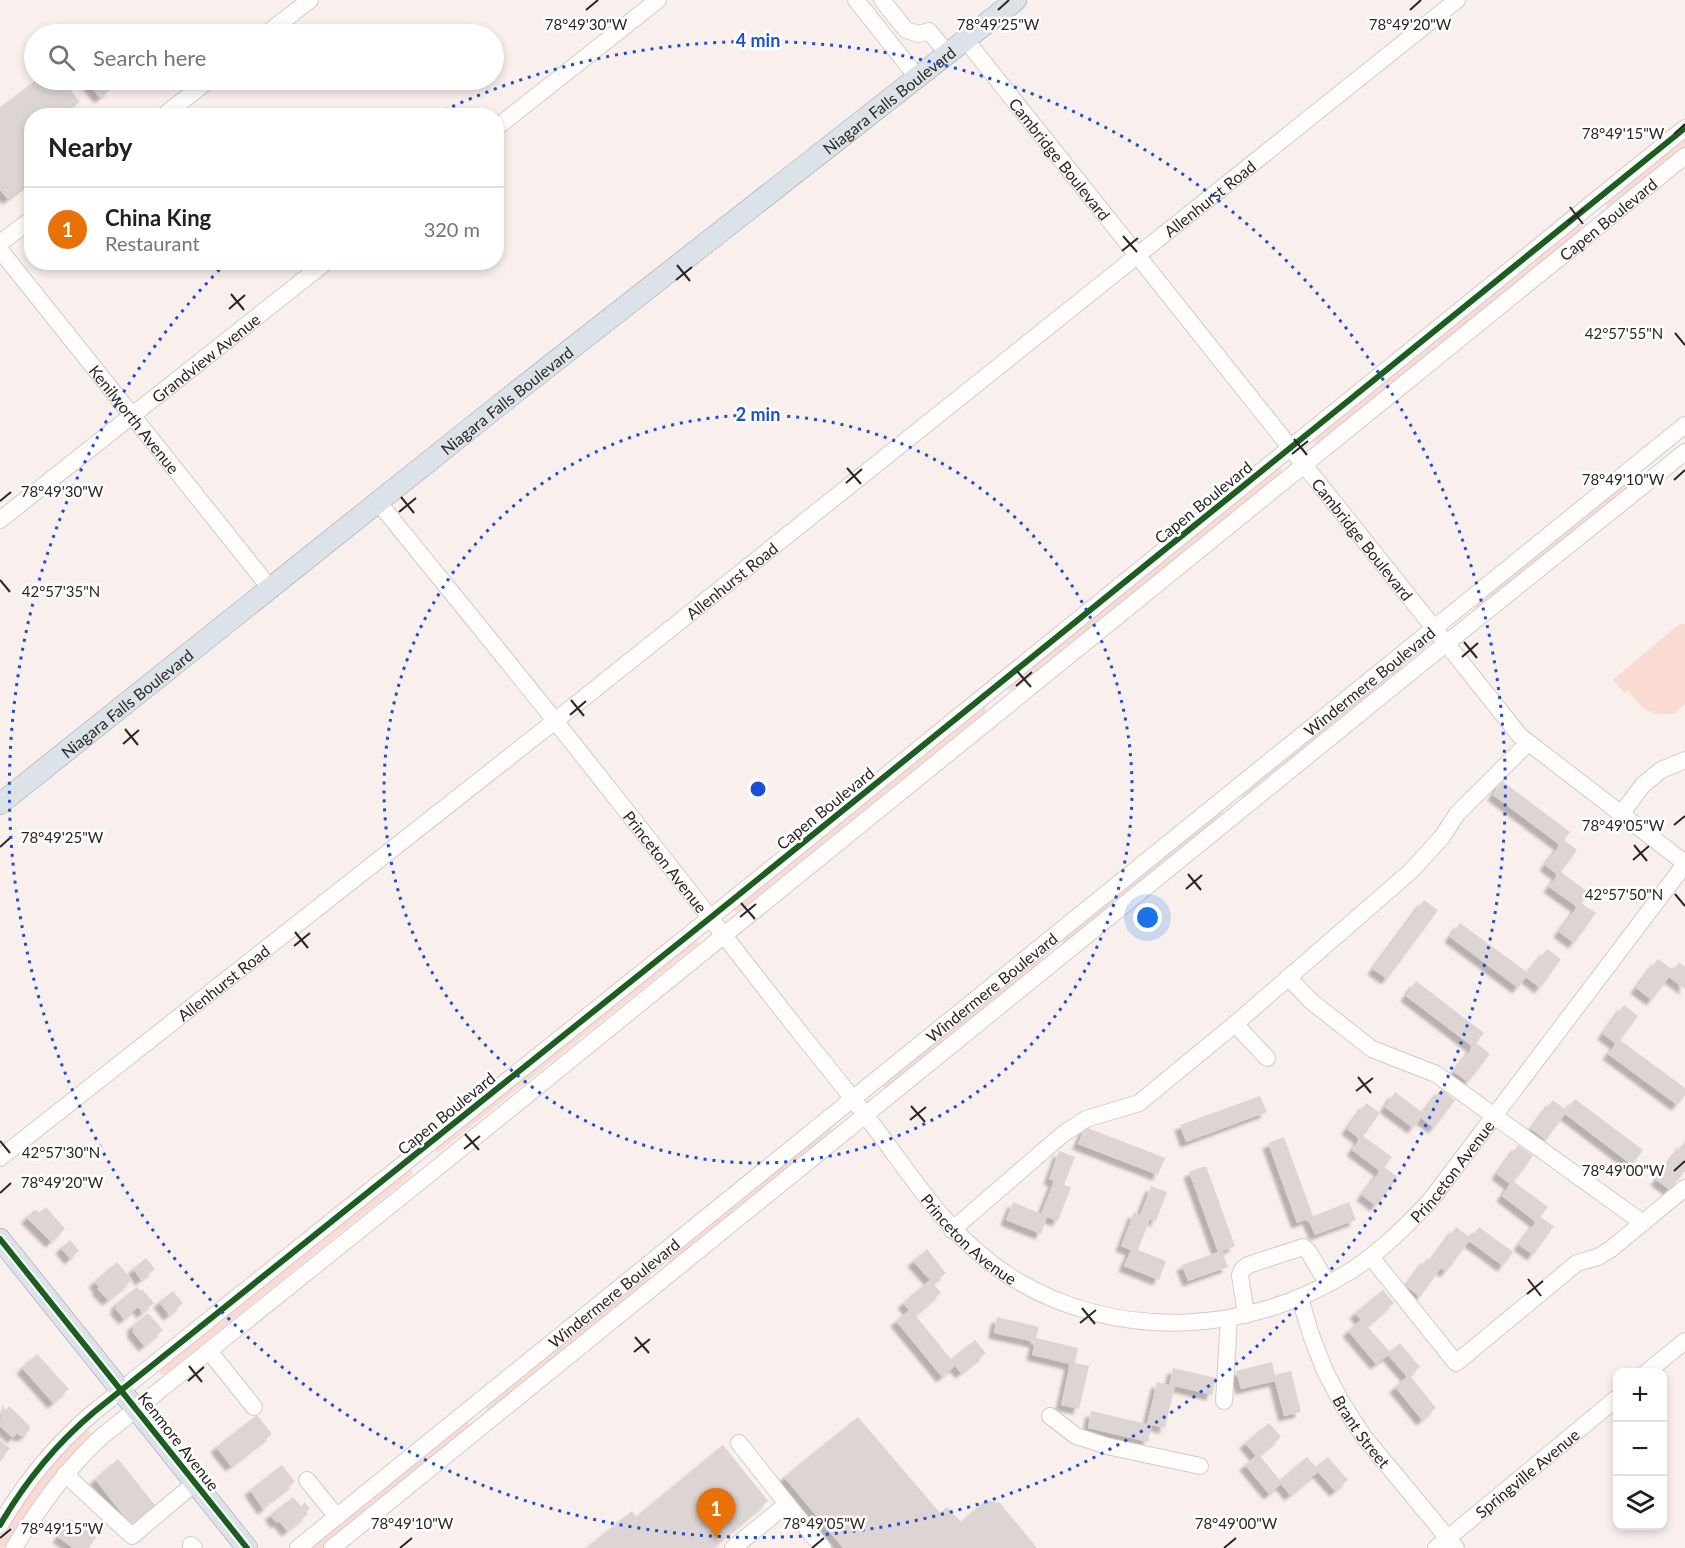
<!DOCTYPE html>
<html lang="en">
<head>
<meta charset="utf-8">
<style>
	:root { --surface:#fff; --page:#f6f6f6; --text:#202124; --muted:#757577; --line:#e0e0e0; --accent:#111827 }
	body { margin:0; font-family:Lato,sans-serif; background:var(--page); color:var(--text) }
	.controls { position:absolute; right:18px; bottom:18px; display:grid; overflow:hidden; border-radius:12px; box-shadow:0 3px 9px #0003 }
	.controls button { width:54px; height:54px; display:grid; place-items:center; padding:0; border:0; border-bottom:2px solid var(--line); background:var(--surface); color:var(--text); font:30px sans-serif }
	.you { position:absolute; left:1148px; top:918px; width:21px; height:21px; margin:-15px; border:4px solid #fff; border-radius:50%; background:#1a73e8; box-shadow:0 0 0 9px #1a73e833 }
	.badge { display:grid; place-items:center; width:39px; height:39px; border-radius:50%; background:var(--accent); color:#fff; font-size:20px; font-weight:700 }
	.pin { position:absolute; translate:-50% -50px; filter:drop-shadow(0 2px 3px #0008) }
	.pin::after { content:''; position:absolute; top:32px; width:21px; height:18px; background:inherit; clip-path:polygon(0 0,100% 0,50% 100%) }
	.list { margin:0; padding:0; list-style:none }
	h2 { display:flex; justify-content:space-between; align-items:center; height:78px; margin:0; padding:0 24px; font-size:26px }
	h2 small { font-size:20px; font-weight:400; color:var(--muted) }
	.list li { display:grid; grid-template-columns:39px 1fr auto; gap:18px; align-items:center; box-sizing:border-box; height:84px; padding:0 24px; border-top:2px solid var(--line) }
	.list b { display:block; font-size:22px; white-space:nowrap }
	.list p { margin:0; font-size:20px; white-space:nowrap; color:var(--muted) }
	.list em { font-size:20px; font-style:normal; color:var(--muted) }
	.icon { flex:none; width:33px; height:33px; fill:none; stroke:currentColor; stroke-width:2; stroke-linecap:round; stroke-linejoin:round }
	.map { position:relative; flex:none; width:1685px; height:1548px; overflow:hidden }
	.search { position:absolute; background:var(--surface); box-shadow:0 3px 9px #0003; left:24px; top:24px; width:480px; height:66px; display:flex; align-items:center; gap:15px; box-sizing:border-box; padding:0 21px; border-radius:33px; color:var(--muted); font-size:22px }
	.panel { position:absolute; background:var(--surface); box-shadow:0 3px 9px #0003; left:24px; top:108px; width:480px; height:162px; border-radius:24px }
	.map>svg:first-child { display:block }
	.green { fill:#f9dbd4 }
	.building { fill:#dcd5d3; filter:url(#shadow) }
	.lines { fill:none; stroke-linecap:round; stroke-linejoin:round }
	.minor-casing { stroke:#d2cbc9; stroke-width:18 }
	.major-casing { stroke:#95a1a9; stroke-width:22 }
	.minor { stroke:#fefdfc; stroke-width:16 }
	.major { stroke:#dbe3e8; stroke-width:21 }
	.cycleway-casing { stroke:#fff; stroke-width:10 }
	.cycleway { stroke:#1b5e20; stroke-width:6 }
	.ticks { fill:none; stroke:#2b2524; stroke-width:2 }
	.ring { fill:none; stroke:#1d4ed8; stroke-width:3; stroke-dasharray:3 6 }
	.labels { text-anchor:middle; dominant-baseline:central; stroke-width:5; stroke-linejoin:round; paint-order:stroke }
	.street-label { font-size:16px; fill:#2b2524; stroke:#fff }
	.ticks-label { font-size:15px; text-anchor:middle; fill:#2b2524; stroke:#fff; stroke-width:5; stroke-linejoin:round; paint-order:stroke }
	.centre { fill:#1d4ed8; stroke:#fff; stroke-width:3 }
	.ring-label { font-size:18px; text-anchor:middle; font-weight:bold; fill:#1d4ed8; stroke:#fff; stroke-width:5; stroke-linejoin:round; paint-order:stroke }
</style>
</head>
<body>
<div class="map">
<svg width="1685" height="1548" viewBox="0 0 1685 1548">
	<defs>
		<filter id="shadow"><feDropShadow dx="-5.5" dy="5.5" stdDeviation="1.5" flood-color="#0004"/></filter>
	</defs>
	<rect width="100%" height="100%" fill="#f9f0ed"/>
	<!-- green -->
	<path class="green" d="M 1685,139 L 1685,146 L 1609,207 L 1606,207 L 1605,203 Z
		M 1578,225 L 1582,226 L 1582,229 L 1317,443 L 1313,443 L 1314,439 Z
		M 1280,467 L 1282,471 L 1281,473 L 1011,690 L 1008,689 L 1007,688 Z
		M 1632,477 L 1637,478 L 1638,481 L 1479,610 L 1476,609 L 1475,606 Z
		M 1679,624 L 1685,624 L 1685,704 L 1673,714 C 1647,716 1643,709 1627,690 L 1624,693 L 1613,680 Z
		M 1400,667 L 1403,668 L 1244,800 L 1242,798 L 1241,792 Z
		M 985,706 L 986,711 L 738,912 L 734,911 L 733,909 Z
		M 1222,810 L 1225,815 L 1065,945 L 1062,943 L 1061,940 Z
		M 696,939 L 699,942 L 698,944 L 439,1152 L 435,1152 L 436,1148 Z
		M 1042,956 L 1046,960 L 886,1089 L 883,1085 Z
		M 829,1126 L 834,1132 L 671,1263 L 668,1262 L 667,1259 Z
		M 409,1170 L 413,1171 L 413,1174 L 164,1375 L 160,1374 L 160,1370 Z
		M 648,1274 L 652,1278 L 488,1411 L 484,1406 Z
		M 466,1421 L 469,1423 L 469,1428 L 321,1548 L 306,1548 Z
		M 86,1429 L 91,1433 L 89,1437 L 44,1490 L 6,1547 L 0,1548 L 0,1539 L 37,1482 Z"/>
	<!-- building -->
	<path class="building" d="M 36,80 L 77,80 L 68,87 L 80,102 L 73,107 L 80,116 L 32,116 L 32,181 L 8,199 L 0,190 L 0,108 Z
		M 85,80 L 102,80 L 110,90 L 100,98 Z
		M 1502,781 L 1570,832 L 1564,840 L 1577,850 L 1561,872 L 1589,893 L 1581,903 L 1596,913 L 1574,943 L 1559,932 L 1577,907 L 1549,887 L 1558,875 L 1545,865 L 1560,845 L 1493,795 Z
		M 1424,900 L 1438,910 L 1387,979 L 1373,969 Z
		M 1460,923 L 1528,973 L 1547,949 L 1561,959 L 1540,988 L 1526,977 L 1518,988 L 1450,937 Z
		M 1658,959 L 1673,970 L 1679,962 L 1685,967 L 1685,989 L 1669,977 L 1652,1000 L 1636,988 Z
		M 1416,981 L 1484,1033 L 1476,1043 L 1490,1054 L 1468,1082 L 1454,1072 L 1473,1047 L 1406,996 Z
		M 1624,1005 L 1638,1016 L 1620,1040 L 1685,1088 L 1685,1095 L 1677,1105 L 1608,1054 L 1616,1044 L 1603,1034 Z
		M 1441,1089 L 1455,1100 L 1434,1128 L 1421,1118 L 1413,1128 L 1385,1107 L 1395,1092 L 1423,1113 Z
		M 1260,1096 L 1267,1112 L 1186,1142 L 1180,1125 Z
		M 1575,1099 L 1643,1150 L 1632,1165 L 1565,1114 L 1546,1140 L 1531,1129 L 1553,1100 L 1566,1110 Z
		M 1366,1103 L 1380,1113 L 1363,1136 L 1392,1157 L 1384,1167 L 1398,1177 L 1376,1206 L 1362,1195 L 1380,1171 L 1352,1150 L 1360,1139 L 1347,1129 Z
		M 1085,1127 L 1165,1158 L 1158,1175 L 1078,1144 Z
		M 1284,1137 L 1313,1216 L 1349,1202 L 1356,1220 L 1315,1235 L 1308,1219 L 1297,1223 L 1268,1143 Z
		M 1685,1141 L 1685,1171 L 1670,1190 L 1656,1180 Z
		M 1518,1145 L 1533,1156 L 1514,1182 L 1548,1207 L 1540,1217 L 1554,1226 L 1533,1255 L 1519,1245 L 1536,1222 L 1502,1196 L 1510,1184 L 1497,1174 Z
		M 1059,1151 L 1075,1157 L 1064,1185 L 1071,1187 L 1058,1221 L 1047,1217 L 1041,1234 L 1006,1220 L 1013,1202 L 1041,1214 L 1054,1181 L 1049,1179 Z
		M 1206,1166 L 1235,1246 L 1222,1251 L 1228,1267 L 1188,1281 L 1182,1265 L 1218,1252 L 1189,1172 Z
		M 1151,1186 L 1167,1192 L 1156,1221 L 1150,1219 L 1138,1250 L 1166,1261 L 1159,1280 L 1124,1266 L 1131,1250 L 1121,1246 L 1134,1212 L 1140,1215 Z
		M 46,1207 L 65,1229 L 51,1242 L 27,1218 L 33,1211 L 37,1210 L 39,1213 Z
		M 1456,1227 L 1471,1238 L 1479,1227 L 1513,1252 L 1503,1266 L 1469,1241 L 1446,1272 L 1441,1268 L 1420,1297 L 1406,1286 L 1427,1258 L 1431,1261 Z
		M 70,1240 L 79,1251 L 70,1259 L 61,1248 Z
		M 927,1249 L 946,1273 L 933,1283 L 941,1293 L 915,1315 L 951,1359 L 975,1340 L 986,1353 L 961,1373 L 955,1366 L 942,1377 L 896,1321 L 909,1310 L 903,1303 L 930,1280 L 913,1261 Z
		M 146,1258 L 155,1269 L 141,1280 L 133,1269 Z
		M 117,1262 L 132,1280 L 108,1300 L 97,1289 L 99,1287 L 94,1282 Z
		M 137,1287 L 140,1291 L 142,1289 L 154,1303 L 142,1313 L 138,1307 L 124,1319 L 115,1308 L 118,1306 L 116,1304 Z
		M 1383,1290 L 1394,1303 L 1367,1326 L 1390,1352 L 1400,1343 L 1420,1367 L 1410,1376 L 1436,1408 L 1422,1420 L 1395,1387 L 1407,1377 L 1388,1355 L 1376,1364 L 1348,1331 L 1361,1320 L 1355,1313 Z
		M 173,1291 L 183,1303 L 169,1315 L 159,1302 Z
		M 148,1313 L 163,1330 L 144,1346 L 132,1331 L 134,1329 L 132,1326 Z
		M 997,1317 L 1039,1327 L 1036,1338 L 1078,1348 L 1075,1363 L 1089,1366 L 1079,1409 L 1061,1405 L 1070,1364 L 1032,1355 L 1035,1342 L 994,1333 Z
		M 37,1354 L 69,1389 L 53,1403 L 22,1368 Z
		M 1272,1362 L 1275,1375 L 1291,1371 L 1301,1412 L 1284,1416 L 1275,1381 L 1241,1389 L 1236,1371 Z
		M 1173,1368 L 1216,1378 L 1212,1395 L 1175,1386 L 1165,1428 L 1152,1425 L 1148,1442 L 1088,1428 L 1091,1411 L 1147,1424 L 1157,1382 L 1169,1385 Z
		M 2,1405 L 6,1410 L 9,1406 L 29,1425 L 30,1430 L 25,1435 L 20,1436 L 17,1433 L 13,1438 L 0,1426 Z
		M 257,1415 L 272,1434 L 231,1466 L 216,1447 Z
		M 858,1417 L 940,1513 L 947,1507 L 961,1522 L 986,1500 L 1000,1503 L 1037,1548 L 843,1548 L 784,1477 Z
		M 1269,1423 L 1281,1437 L 1259,1455 L 1280,1480 L 1307,1457 L 1316,1467 L 1328,1457 L 1348,1480 L 1335,1491 L 1318,1472 L 1290,1495 L 1281,1484 L 1269,1494 L 1245,1465 L 1256,1456 L 1245,1443 Z
		M 0,1440 L 10,1448 L 0,1461 Z
		M 723,1445 L 768,1501 L 711,1548 L 586,1548 L 632,1511 L 636,1517 Z
		M 118,1459 L 159,1510 L 134,1529 L 95,1479 Z
		M 282,1465 L 295,1482 L 269,1502 L 270,1504 L 263,1509 L 250,1490 Z
		M 293,1497 L 301,1506 L 305,1502 L 310,1509 L 306,1512 L 308,1514 L 287,1531 L 279,1521 L 277,1523 L 270,1515 Z
		M 71,1519 L 96,1537 L 89,1548 L 73,1548 L 58,1537 Z"/>
	<g class="lines">
		<defs>
			<g id="minor">
				<path d="M 856,0 L 917,77"/>
				<path d="M 882,0 L 906,30 L 919,34 L 929,31 L 947,53"/>
				<path d="M 266,34 L 310,0"/>
				<path id="s1" d="M 965,39 L 1520,736 L 1685,863"/>
				<path d="M 163,116 L 209,80"/>
				<path d="M 496,128 L 658,0"/>
				<path d="M 0,243 L 32,219"/>
				<path id="s2" d="M 0,250 L 270,588"/>
				<path id="s3" d="M 379,503 C 454,596 531,689 605,784 C 672,868 738,954 805,1039 C 831,1071 857,1104 882,1137 C 921,1190 954,1241 1011,1277 C 1115,1342 1249,1336 1352,1270 C 1381,1251 1405,1227 1429,1202 L 1685,864"/>
				<path id="s4" d="M 0,520 L 326,262"/>
				<path d="M 1621,814 L 1643,785 L 1661,770 L 1685,760"/>
				<path d="M 1288,977 L 1312,1002 L 1372,1049 L 1436,1074 L 1643,1223"/>
				<path d="M 1235,1024 L 1411,871 L 1442,837 L 1457,814 L 1528,743"/>
				<path id="s5" d="M 0,1158 L 555,721 L 1457,0"/>
				<path d="M 952,1230 L 1063,1134 L 1086,1119 L 1139,1103 L 1235,1024 L 1267,1058"/>
				<path d="M 1371,1257 L 1456,1363 L 1577,1263 L 1598,1257 L 1611,1249 L 1685,1188"/>
				<path id="s6" d="M 1300,1298 L 1311,1335 L 1325,1371 L 1343,1405 L 1364,1437 L 1456,1548"/>
				<path d="M 1246,1315 L 1240,1275 L 1242,1270 L 1248,1265 L 1303,1247 L 1308,1251 L 1328,1284"/>
				<path d="M 209,1351 L 254,1407"/>
				<path d="M 1647,1372 L 1685,1341"/>
				<path d="M 1224,1401 L 1229,1319"/>
				<path d="M 1050,1416 L 1076,1436 L 1107,1446 L 1200,1466"/>
				<path d="M 739,1443 L 787,1504"/>
				<path d="M 65,1474 L 132,1536 L 195,1483"/>
				<path d="M 307,1480 L 337,1517"/>
				<path d="M 0,1525 C 25,1482 56,1444 94,1412 L 710,918 L 1685,128"/>
				<path d="M 191,1545 L 194,1548"/>
				<path id="s7" d="M 14,1548 C 39,1507 65,1471 100,1438 L 432,1172 L 1685,156"/>
				<path id="s8" d="M 298,1548 L 1685,425"/>
				<path d="M 332,1548 L 1433,654 L 1685,452"/>
				<path d="M 733,1548 L 787,1504 L 823,1548"/>
				<path id="s9" d="M 1436,1548 L 1618,1397"/>
			</g>
			<g id="major">
				<path id="s10" d="M 0,804 L 502,403 L 1016,0"/>
				<path d="M 0,1239 L 247,1548"/>
			</g>
		</defs>
		<!-- minor casing -->
		<use href="#minor" class="minor-casing"/>
		<!-- major casing -->
		<use href="#major" class="major-casing"/>
		<!-- minor -->
		<use href="#minor" class="minor"/>
		<!-- major -->
		<use href="#major" class="major"/>
		<defs>
			<path id="cycleway" d="M 0,1239 L 247,1548
				M 0,1525 C 25,1482 56,1444 94,1412 L 710,918 L 1685,128"/>
		</defs>
		<!-- cycleway casing -->
		<use href="#cycleway" class="cycleway-casing"/>
		<!-- cycleway -->
		<use href="#cycleway" class="cycleway"/>
	</g>
	<!-- ticks -->
	<path class="ticks" d="M 586,10 L 598,0M 998,10 L 1009,0M 1410,10 L 1421,0M 1674,134 L 1685,124M 1570,207 L 1583,224M 1568,222 L 1584,209M 1123,236 L 1137,252M 1122,251 L 1138,238M 677,265 L 690,281M 676,280 L 692,267M 231,294 L 244,310M 229,309 L 245,295M 1675,333 L 1685,345M 1294,439 L 1307,455M 1292,454 L 1308,441M 847,468 L 861,484M 1674,480 L 1685,470M 846,483 L 862,469M 401,497 L 414,513M 0,501 L 11,492M 399,512 L 416,498M 0,580 L 10,592M 1464,642 L 1477,658M 1462,657 L 1478,643M 1017,671 L 1031,687M 1016,686 L 1032,672M 571,700 L 584,716M 570,715 L 586,701M 125,729 L 138,745M 123,744 L 139,730M 1674,825 L 1685,816M 1634,845 L 1647,861M 0,847 L 11,837M 1633,860 L 1649,846M 1188,874 L 1201,890M 1186,889 L 1202,875M 1675,894 L 1685,906M 741,903 L 755,919M 740,917 L 756,904M 295,932 L 308,948M 294,946 L 310,933M 1358,1077 L 1371,1093M 1356,1091 L 1373,1078M 911,1106 L 925,1122M 910,1120 L 926,1107M 465,1134 L 479,1150M 0,1141 L 10,1153M 464,1149 L 480,1136M 1674,1171 L 1685,1161M 0,1193 L 11,1183M 1528,1279 L 1541,1296M 1527,1294 L 1543,1281M 1082,1308 L 1095,1324M 1080,1323 L 1096,1310M 635,1337 L 649,1353M 634,1352 L 650,1339M 189,1366 L 202,1382M 188,1381 L 204,1367M 0,1538 L 11,1529M 400,1548 L 412,1538M 812,1548 L 824,1538M 1224,1548 L 1236,1538"/>
	<!-- distance rings -->
	<g class="ring">
		<circle cx="758" cy="789" r="374"/>
		<path d="M436 114A748 748 0 1 1 224 265"/>
	</g>
	<g class="labels">
		<!-- street labels -->
		<g class="street-label">
			<text stroke="none"><textPath href="#s10" startOffset="1134">Niagara Falls Boulevard</textPath></text>
			<text stroke="none"><textPath href="#s1" startOffset="153">Cambridge Boulevard</textPath></text>
			<text stroke="none"><textPath href="#s5" startOffset="1544">Allenhurst Road</textPath></text>
			<text stroke="none"><textPath href="#s7" startOffset="2079">Capen Boulevard</textPath></text>
			<text stroke="none"><textPath href="#s4" startOffset="262">Grandview Avenue</textPath></text>
			<text stroke="none"><textPath href="#s10" startOffset="648">Niagara Falls Boulevard</textPath></text>
			<text stroke="none"><textPath href="#s2" startOffset="216">Kenilworth Avenue</textPath></text>
			<text transform="translate(1203 502) rotate(-39)">Capen Boulevard</text>
			<text stroke="none"><textPath href="#s1" startOffset="639">Cambridge Boulevard</textPath></text>
			<text stroke="none"><textPath href="#s5" startOffset="932">Allenhurst Road</textPath></text>
			<text stroke="none"><textPath href="#s8" startOffset="1378">Windermere Boulevard</textPath></text>
			<text stroke="none"><textPath href="#s10" startOffset="162">Niagara Falls Boulevard</textPath></text>
			<text transform="translate(825 808) rotate(-39)">Capen Boulevard</text>
			<text stroke="none"><textPath href="#s3" startOffset="459">Princeton Avenue</textPath></text>
			<text stroke="none"><textPath href="#s5" startOffset="284">Allenhurst Road</textPath></text>
			<text stroke="none"><textPath href="#s8" startOffset="892">Windermere Boulevard</textPath></text>
			<text transform="translate(446 1113) rotate(-39)">Capen Boulevard</text>
			<text stroke="none"><textPath href="#s3" startOffset="1502">Princeton Avenue</textPath></text>
			<text stroke="none"><textPath href="#s3" startOffset="944">Princeton Avenue</textPath></text>
			<text stroke="none"><textPath href="#s8" startOffset="406">Windermere Boulevard</textPath></text>
			<text stroke="none"><textPath href="#s6" startOffset="148">Brant Street</textPath></text>
			<text transform="translate(179 1441) rotate(52)">Kenmore Avenue</text>
			<text stroke="none"><textPath href="#s9" startOffset="118">Springville Avenue</textPath></text>
		</g>
	</g>
	<g class="ticks-label">
		<text x="586" y="30">78°49'30"W</text>
		<text x="998" y="30">78°49'25"W</text>
		<text x="1410" y="30">78°49'20"W</text>
		<text x="1623" y="139">78°49'15"W</text>
		<text x="1624" y="339">42°57'55"N</text>
		<text x="1623" y="485">78°49'10"W</text>
		<text x="62" y="497">78°49'30"W</text>
		<text x="61" y="597">42°57'35"N</text>
		<text x="1623" y="831">78°49'05"W</text>
		<text x="62" y="843">78°49'25"W</text>
		<text x="1624" y="900">42°57'50"N</text>
		<text x="61" y="1158">42°57'30"N</text>
		<text x="1623" y="1176">78°49'00"W</text>
		<text x="62" y="1188">78°49'20"W</text>
		<text x="412" y="1529">78°49'10"W</text>
		<text x="824" y="1529">78°49'05"W</text>
		<text x="1236" y="1529">78°49'00"W</text>
		<text x="62" y="1534">78°49'15"W</text>
	</g>
	<circle cx="758" cy="789" r="9" class="centre"/>
	<g class="ring-label">
		<text x="758" y="47">4 min</text>
		<text x="758" y="421">2 min</text>
	</g>
</svg>
<div class="controls">
<button>+</button>
<button>−</button>
<button><svg class="icon" aria-label="layers" viewBox="0 0 24 24"><path d="M12 4l9 5-9 5-9-5zM3 14l9 5 9-5"/></svg></button>
</div>
<div class="you"></div>
<div class="pin badge" style="left:716px;top:1538px;background:#e8710a">1</div>
<div class="search"><svg class="icon" aria-label="search" viewBox="0 0 24 24"><circle cx="10" cy="10" r="6"/><path d="M15 15l6 6"/></svg>Search here</div>
<section class="panel">
<h2>Nearby<small></small></h2>
<ul class="list">
<li><span class="badge" style="background:#e8710a">1</span><div><b>China King</b><p>Restaurant</p></div><em>320 m</em></li>
</ul>
</section>
</div>
</body>
</html>
